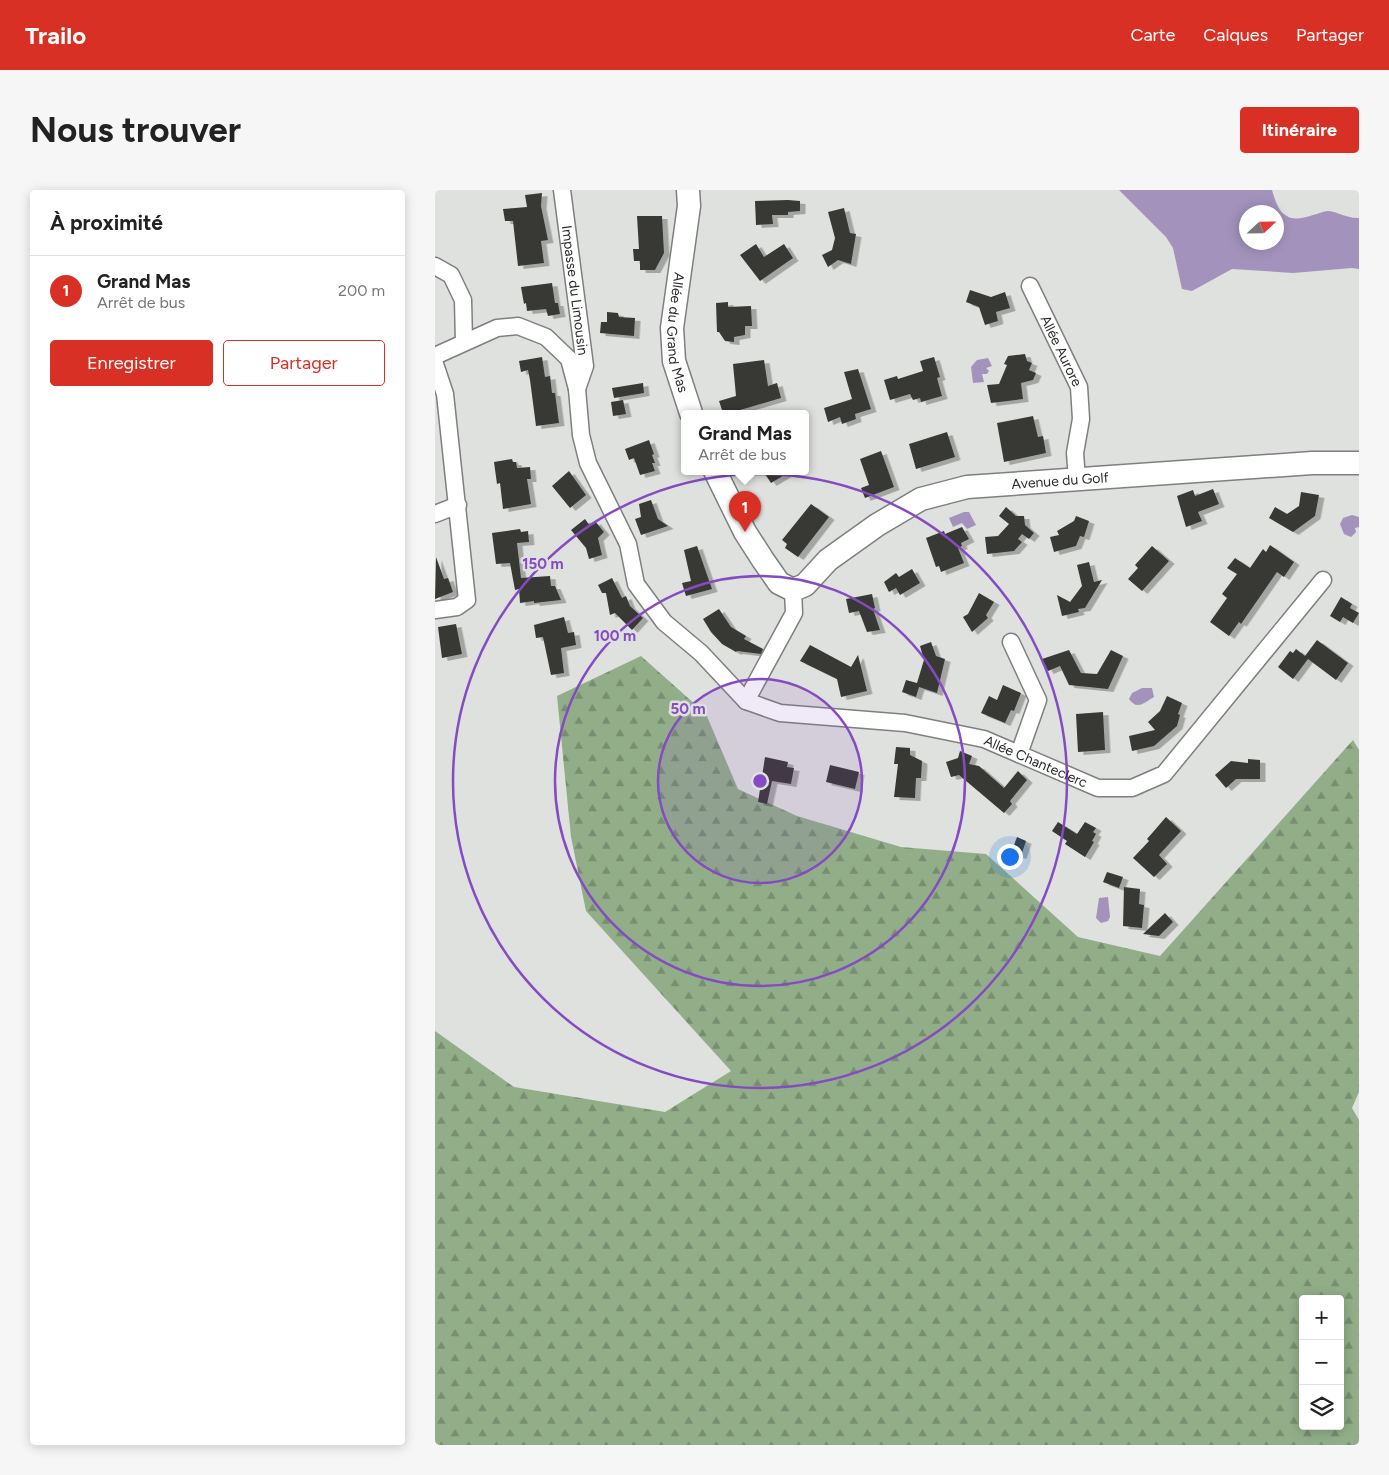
<!DOCTYPE html>
<html lang="fr">
<head>
<meta charset="utf-8">
<style>
	:root { --surface:#fff; --page:#f6f6f6; --text:#222; --muted:#767676; --line:#e0e0e0; --accent:#d93025 }
	body { margin:0; font-family:Figtree,sans-serif; background:var(--page); color:var(--text) }
	.controls { position:absolute; right:15px; bottom:15px; display:grid; overflow:hidden; border-radius:5px; box-shadow:0 2px 12px #0003 }
	.controls button { width:45px; height:45px; display:grid; place-items:center; padding:0; border:0; border-bottom:1px solid var(--line); background:var(--surface); color:var(--text); font:25px sans-serif }
	.compass { position:absolute; left:804px; top:15px; width:45px; height:45px; border-radius:50%; background:var(--surface); box-shadow:0 2px 12px #0003; rotate:68deg }
	.you { position:absolute; left:574px; top:666px; width:18px; height:18px; margin:-12px; border:4px solid #fff; border-radius:50%; background:#1a73e8; box-shadow:0 0 0 8px #1a73e833 }
	.badge { display:grid; place-items:center; width:32px; height:32px; border-radius:50%; background:var(--accent); color:#fff; font-size:16px; font-weight:700 }
	.pin { position:absolute; translate:-50% -41px; filter:drop-shadow(0 1px 2px #0008) }
	.pin::after { content:''; position:absolute; top:26px; width:18px; height:15px; background:inherit; clip-path:polygon(0 0,100% 0,50% 100%) }
	.popup { position:absolute; left:246px; top:220px; width:128px; height:65px; box-sizing:border-box; display:grid; place-content:center; border-radius:5px; background:var(--surface); filter:drop-shadow(0 1px 4px #0005); font-size:16px; white-space:nowrap; color:var(--muted) }
	.popup b { font-size:19px; color:var(--text) }
	.popup::after { content:''; position:absolute; left:50%; top:100%; margin-left:-10px; border:10px solid transparent; border-top-color:var(--surface) }
	.list { margin:0; padding:0; list-style:none }
	h2 { display:flex; justify-content:space-between; align-items:center; height:65px; margin:0; padding:0 20px; font-size:21px }
	h2 small { font-size:16px; font-weight:400; color:var(--muted) }
	.list li { display:grid; grid-template-columns:32px 1fr auto; gap:15px; align-items:center; box-sizing:border-box; height:70px; padding:0 20px; border-top:1px solid var(--line) }
	.list b { display:block; font-size:19px; white-space:nowrap }
	.list p { margin:0; font-size:16px; white-space:nowrap; color:var(--muted) }
	.list em { font-size:16px; font-style:normal; color:var(--muted) }
	.actions { display:flex; gap:10px; padding:15px 20px }
	.actions a { flex:1; padding:11px 0; border:1px solid var(--accent); border-radius:5px; text-align:center; font-size:18px; color:var(--accent) }
	.actions .main { background:var(--accent); color:#fff }
	.icon { flex:none; width:28px; height:28px; fill:none; stroke:currentColor; stroke-width:2; stroke-linecap:round; stroke-linejoin:round }
	.map { position:relative; flex:none; width:924px; height:1255px; overflow:hidden; border-radius:5px }
	header { display:flex; align-items:center; gap:30px; box-sizing:border-box; height:70px; padding:0 25px; background:var(--accent); color:#fff }
	header strong { font-size:24px }
	nav { display:flex; gap:28px; margin-inline-start:auto; font-size:18px }
	.intro { display:flex; align-items:center; justify-content:space-between; box-sizing:border-box; height:120px; padding:0 30px }
	h1 { margin:0; font-size:35px }
	.button { padding:12px 22px; border-radius:5px; background:var(--accent); color:#fff; font-size:18px; font-weight:700 }
	main { display:flex; gap:30px; padding:0 30px }
	aside { flex:1; background:var(--surface); border-radius:5px; box-shadow:0 2px 12px #0003 }
	.map>svg:first-child { display:block }
	.forest { fill:url(#forest-firs); fill-rule:evenodd }
	.water { fill:#a393bc; fill-rule:evenodd }
	.building { fill:#373936; filter:url(#shadow) }
	.lines { fill:none; stroke-linecap:round; stroke-linejoin:round }
	.street-casing { stroke:#7d807d; stroke-width:19 }
	.secondary-casing { stroke:#7d807d; stroke-width:25 }
	.street { stroke:#fff; stroke-width:16 }
	.secondary { stroke:#fff; stroke-width:22 }
	.ring { fill:none; stroke:#844bc2; stroke-width:2.5 }
	.labels { text-anchor:middle; dominant-baseline:central; stroke-width:5; stroke-linejoin:round; paint-order:stroke }
	.street-label { font-size:14px; fill:#282928; stroke:#dee1dd }
	.centre { fill:#844bc2; stroke:#dee1dd; stroke-width:2.5 }
	.ring-label { font-size:15px; text-anchor:middle; font-weight:bold; fill:#844bc2; stroke:#dee1dd; stroke-width:5; stroke-linejoin:round; paint-order:stroke }
</style>
</head>
<body>
<header>
<strong>Trailo</strong>
<nav><a>Carte</a><a>Calques</a><a>Partager</a></nav>
</header>
<div class="intro"><h1>Nous trouver</h1><a class="button">Itinéraire</a></div>
<main>
<aside>
<h2>À proximité<small></small></h2>
<ul class="list">
<li><span class="badge">1</span><div><b>Grand Mas</b><p>Arrêt de bus</p></div><em>200 m</em></li>
</ul>
<div class="actions"><a class="main">Enregistrer</a><a>Partager</a></div>
</aside>
<div class="map">
<svg width="924" height="1255" viewBox="0 0 924 1255">
	<defs>
		<pattern id="forest-firs" width="22" height="20" patternUnits="userSpaceOnUse" patternTransform="scale(1.25)"><rect width="22" height="20" fill="#92ae89"/><path d="M5 1l3.5 6h-7zM16 11l3.5 6h-7z" fill="#778e70"/></pattern>
		<filter id="shadow"><feDropShadow dx="5.5" dy="3" stdDeviation="0" flood-color="#0004"/></filter>
	</defs>
	<rect width="100%" height="100%" fill="#dee1dd"/>
	<!-- forest -->
	<path class="forest" d="M 206,466 L 271,524 L 303,599 L 362,626 L 466,657 L 551,664 L 643,747 L 725,766 L 918,550 L 924,560 L 924,902 L 917,918 L 924,930 L 924,1255 L 0,1255 L 0,841 L 79,897 L 230,922 L 296,881 L 151,721 L 136,647 L 122,506 ZM 868,1109 L 905,1109 L 905,1236 L 868,1236 Z"/>
	<!-- water -->
	<path class="water" d="M 684,0 L 837,0 C 844,25 852,34 878,25 C 883,24 889,21 893,21 C 904,22 913,29 924,28 L 924,79 L 917,78 L 858,83 L 797,79 L 757,101 L 747,99 L 738,58 L 731,47 ZM 812,22 L 842,22 L 842,52 L 812,52 Z
		M 553,168 L 557,176 L 551,178 L 554,181 L 552,184 L 547,184 L 549,192 L 538,193 L 536,177 L 542,170 Z
		M 529,322 L 534,322 L 541,335 L 532,339 L 527,333 L 518,337 L 514,328 Z
		M 917,325 L 924,327 L 924,337 L 920,338 L 921,342 L 916,347 L 909,344 L 905,334 L 908,328 Z
		M 707,498 L 717,498 L 719,507 C 710,512 702,521 694,509 L 697,503 Z
		M 673,707 L 675,727 L 673,731 L 666,733 L 661,728 L 664,708 Z"/>
	<!-- building -->
	<path class="building" d="M 107,3 L 106,16 L 113,50 L 106,51 L 109,73 L 83,76 L 78,31 L 70,31 L 68,19 L 92,17 L 90,5 Z
		M 353,10 L 365,11 L 365,21 L 353,22 L 353,25 L 337,25 L 338,34 L 321,35 L 320,11 Z
		M 409,18 L 415,43 L 421,44 L 416,74 L 403,70 L 393,77 L 387,65 L 397,60 L 400,48 L 393,22 Z
		M 202,26 L 227,26 L 229,63 L 220,80 L 205,80 L 205,71 L 199,71 L 198,59 L 204,59 Z
		M 321,54 L 329,67 L 349,54 L 358,68 L 325,91 L 305,65 Z
		M 117,93 L 120,113 L 123,113 L 125,124 L 113,126 L 111,119 L 92,121 L 91,113 L 89,114 L 86,97 Z
		M 535,100 L 556,107 L 570,102 L 575,118 L 561,122 L 563,131 L 550,135 L 544,117 L 531,112 Z
		M 293,112 L 293,117 L 316,116 L 317,136 L 310,136 L 310,145 L 299,147 L 299,152 L 290,151 L 284,142 L 282,142 L 281,113 Z
		M 172,122 L 183,123 L 184,127 L 200,128 L 199,146 L 165,143 L 166,132 L 172,132 Z
		M 590,164 L 592,171 L 597,173 L 594,180 L 601,183 L 598,190 L 586,193 L 588,209 L 556,213 L 552,195 L 564,194 L 572,175 L 569,174 L 573,166 Z
		M 107,167 L 110,187 L 115,186 L 117,203 L 120,203 L 124,233 L 101,236 L 95,190 L 93,180 L 86,182 L 84,171 Z
		M 499,167 L 505,187 L 502,188 L 507,206 L 486,212 L 485,208 L 478,210 L 475,204 L 455,210 L 449,190 L 462,186 L 463,189 L 488,181 L 485,171 Z
		M 329,170 L 333,196 L 342,193 L 346,208 L 295,223 L 288,223 L 284,211 L 301,206 L 298,174 Z
		M 423,179 L 436,219 L 420,224 L 421,229 L 407,234 L 405,227 L 393,232 L 389,218 L 417,209 L 409,182 Z
		M 208,193 L 209,203 L 179,208 L 177,198 Z
		M 188,210 L 191,224 L 178,226 L 176,212 Z
		M 598,226 L 603,247 L 608,246 L 611,263 L 569,272 L 562,233 Z
		M 512,242 L 520,267 L 481,279 L 474,254 Z
		M 214,250 L 219,264 L 217,265 L 220,273 L 217,273 L 220,281 L 205,285 L 199,268 L 194,270 L 190,259 Z
		M 446,261 L 459,297 L 430,308 L 426,298 L 434,295 L 425,269 Z
		M 77,269 L 78,272 L 81,272 L 82,278 L 95,277 L 96,289 L 92,289 L 96,314 L 68,319 L 65,293 L 62,294 L 59,272 Z
		M 134,281 L 151,305 L 135,318 L 117,296 Z
		M 328,281 L 356,281 L 336,293 Z
		M 778,299 L 784,314 L 763,322 L 767,331 L 751,337 L 742,306 L 758,300 L 760,306 Z
		M 866,302 L 884,305 L 880,326 L 858,342 L 834,328 L 840,317 L 852,324 L 864,316 Z
		M 216,310 L 223,329 L 233,336 L 206,345 L 200,329 L 206,327 L 204,314 Z
		M 376,314 L 394,327 L 363,367 L 350,358 L 352,354 L 347,350 Z
		M 571,317 L 581,326 L 589,326 L 590,335 L 599,343 L 594,349 L 587,344 L 583,349 L 587,352 L 579,361 L 552,364 L 550,347 L 563,346 L 574,334 L 564,326 Z
		M 641,326 L 654,331 L 649,347 L 645,346 L 641,356 L 619,362 L 615,347 L 624,345 L 622,341 L 639,331 Z
		M 150,329 L 155,336 L 160,331 L 169,342 L 163,348 L 167,365 L 154,369 L 151,358 L 136,340 Z
		M 527,337 L 534,349 L 526,353 L 527,356 L 523,358 L 529,373 L 506,382 L 504,376 L 501,377 L 491,348 L 509,341 L 510,344 Z
		M 85,339 L 86,342 L 93,341 L 94,352 L 82,353 L 86,388 L 115,386 L 116,396 L 120,396 L 126,410 L 99,413 L 99,411 L 85,413 L 84,399 L 80,400 L 75,373 L 61,374 L 57,343 Z
		M 835,355 L 859,372 L 849,387 L 842,382 L 806,434 L 804,432 L 794,446 L 775,432 L 792,408 L 787,404 L 802,384 L 792,378 L 800,368 L 815,378 L 828,359 L 831,362 Z
		M 262,356 L 277,399 L 251,406 L 247,393 L 256,391 L 249,360 Z
		M 717,356 L 734,371 L 707,401 L 693,389 L 703,378 L 700,375 Z
		M 1,367 L 9,389 L 13,388 L 18,402 L 0,409 Z
		M 654,372 L 659,392 L 667,390 L 650,418 L 643,419 L 644,422 L 627,426 L 622,405 L 635,412 L 647,396 L 642,375 Z
		M 477,379 L 485,393 L 465,405 L 461,398 L 454,402 L 449,392 L 461,383 L 464,387 Z
		M 177,388 L 187,408 L 191,406 L 195,416 L 208,428 L 197,440 L 180,423 L 175,425 L 171,403 L 167,403 L 163,395 Z
		M 544,403 L 559,412 L 551,425 L 553,428 L 537,442 L 528,427 L 533,424 Z
		M 437,404 L 440,418 L 438,419 L 445,440 L 432,442 L 424,421 L 414,423 L 411,409 Z
		M 906,407 L 917,414 L 915,418 L 924,423 L 918,433 L 908,427 L 905,432 L 895,426 Z
		M 284,419 L 296,437 L 311,446 L 309,449 L 328,459 L 326,464 L 302,461 L 301,462 L 287,454 L 276,442 L 268,429 Z
		M 129,427 L 133,443 L 139,442 L 141,455 L 126,458 L 129,483 L 116,485 L 108,447 L 101,448 L 99,435 Z
		M 21,434 L 27,464 L 7,468 L 3,437 Z
		M 882,450 L 913,473 L 901,490 L 873,469 L 858,489 L 843,477 L 855,461 L 858,463 L 861,459 L 870,466 Z
		M 496,452 L 501,466 L 510,469 L 502,503 L 484,497 L 481,507 L 467,502 L 471,490 L 482,493 L 489,470 L 485,456 Z
		M 375,455 L 416,477 L 423,465 L 432,501 L 406,507 L 402,489 L 365,471 Z
		M 634,460 L 646,483 L 662,484 L 676,460 L 688,466 L 673,499 L 634,495 L 625,476 L 613,481 L 607,469 Z
		M 568,495 L 586,503 L 579,521 L 576,520 L 570,533 L 546,523 L 554,506 L 562,510 Z
		M 732,506 L 747,513 L 743,524 L 745,525 L 742,536 L 719,556 L 697,561 L 694,546 L 720,540 L 713,532 L 725,521 Z
		M 668,522 L 670,560 L 643,562 L 641,524 Z
		M 461,557 L 475,558 L 475,565 L 487,571 L 486,588 L 481,588 L 480,608 L 459,607 L 463,574 L 459,574 Z
		M 525,561 L 537,566 L 534,574 L 544,576 L 569,598 L 583,581 L 592,590 L 575,611 L 577,614 L 569,623 L 524,585 L 516,587 L 511,572 L 523,568 Z
		M 330,567 L 353,572 L 352,577 L 359,578 L 356,594 L 337,591 L 332,614 L 323,612 Z
		M 813,569 L 825,570 L 825,589 L 801,589 L 791,598 L 780,585 L 796,571 L 813,573 Z
		M 395,575 L 424,582 L 420,599 L 391,592 Z
		M 731,627 L 746,641 L 724,665 L 732,674 L 719,687 L 698,668 L 714,651 L 712,649 Z
		M 623,632 L 642,644 L 650,632 L 661,638 L 658,642 L 661,644 L 657,651 L 659,652 L 650,667 L 630,654 L 632,651 L 617,641 Z
		M 582,647 L 591,651 L 586,666 L 576,663 Z
		M 672,682 L 688,687 L 684,698 L 668,692 Z
		M 689,697 L 705,699 L 704,714 L 709,715 L 707,738 L 688,736 Z
		M 730,723 L 738,732 L 724,746 L 708,744 Z"/>
	<g class="lines">
		<defs>
			<g id="street">
				<path id="s1" d="M 127,0 L 150,176 L 142,199"/>
				<path d="M 0,76 L 16,85 L 28,110 L 29,152"/>
				<path id="s2" d="M 595,96 L 644,197 L 646,229 L 640,263 L 642,289"/>
				<path id="s3" d="M 0,166 L 62,138 L 83,136 L 111,147 L 134,169 L 142,199 L 146,245 L 153,273 L 193,354 L 201,394 L 229,432 L 266,463 L 311,511 L 345,523 L 470,533 L 549,549 L 663,598 L 697,598 L 729,584 L 888,390"/>
				<path d="M 0,174 L 10,204 L 32,410 L 22,417 L 0,420"/>
				<path d="M 0,324 L 23,315"/>
				<path d="M 576,452 L 603,510 L 584,564"/>
				<path d="M 311,511 L 359,423 L 358,400"/>
			</g>
			<g id="secondary">
				<path id="s4" d="M 253,0 L 254,16 L 237,138 L 239,171 L 256,223"/>
				<path id="s5" d="M 280,281 L 310,342 L 328,370 L 344,393 L 358,400 L 370,395 L 393,370 L 442,335 L 486,309 L 532,297 L 877,273 L 924,273"/>
			</g>
		</defs>
		<!-- street casing -->
		<use href="#street" class="street-casing"/>
		<!-- secondary casing -->
		<use href="#secondary" class="secondary-casing"/>
		<!-- street -->
		<use href="#street" class="street"/>
		<!-- secondary -->
		<use href="#secondary" class="secondary"/>
	</g>
	<!-- distance rings -->
	<circle cx="325" cy="591" r="102" fill="#844bc2" fill-opacity=".12"/>
	<g class="ring">
		<circle cx="325" cy="591" r="102"/>
		<circle cx="325" cy="591" r="205"/>
		<circle cx="325" cy="591" r="307"/>
	</g>
	<g class="labels">
		<!-- street labels -->
		<g class="street-label">
			<text stroke="none"><textPath href="#s1" startOffset="101">Impasse du Limousin</textPath></text>
			<text stroke="none"><textPath href="#s4" startOffset="144">Allée du Grand Mas</textPath></text>
			<text stroke="none"><textPath href="#s2" startOffset="72">Allée Aurore</textPath></text>
			<text stroke="none"><textPath href="#s5" startOffset="444">Avenue du Golf</textPath></text>
			<text stroke="none"><textPath href="#s3" startOffset="848">Allée Chanteclerc</textPath></text>
		</g>
	</g>
	<circle cx="325" cy="591" r="8" class="centre"/>
	<g class="ring-label">
		<text x="108" y="379">150 m</text>
		<text x="180" y="451">100 m</text>
		<text x="253" y="524">50 m</text>
	</g>
</svg>
<div class="controls">
<button>+</button>
<button>−</button>
<button><svg class="icon" aria-label="layers" viewBox="0 0 24 24"><path d="M12 4l9 5-9 5-9-5zM3 14l9 5 9-5"/></svg></button>
</div>
<svg class="compass" viewBox="-18 -18 36 36"><path d="M0-13l5 13h-10z" fill="#e53935"/><path d="M0 13l5-13h-10z" fill="#767676"/></svg>
<div class="you"></div>
<div class="pin badge" style="left:310px;top:342px">1</div>
<div class="popup"><b>Grand Mas</b>Arrêt de bus</div>
</div>
</main>
</body>
</html>
